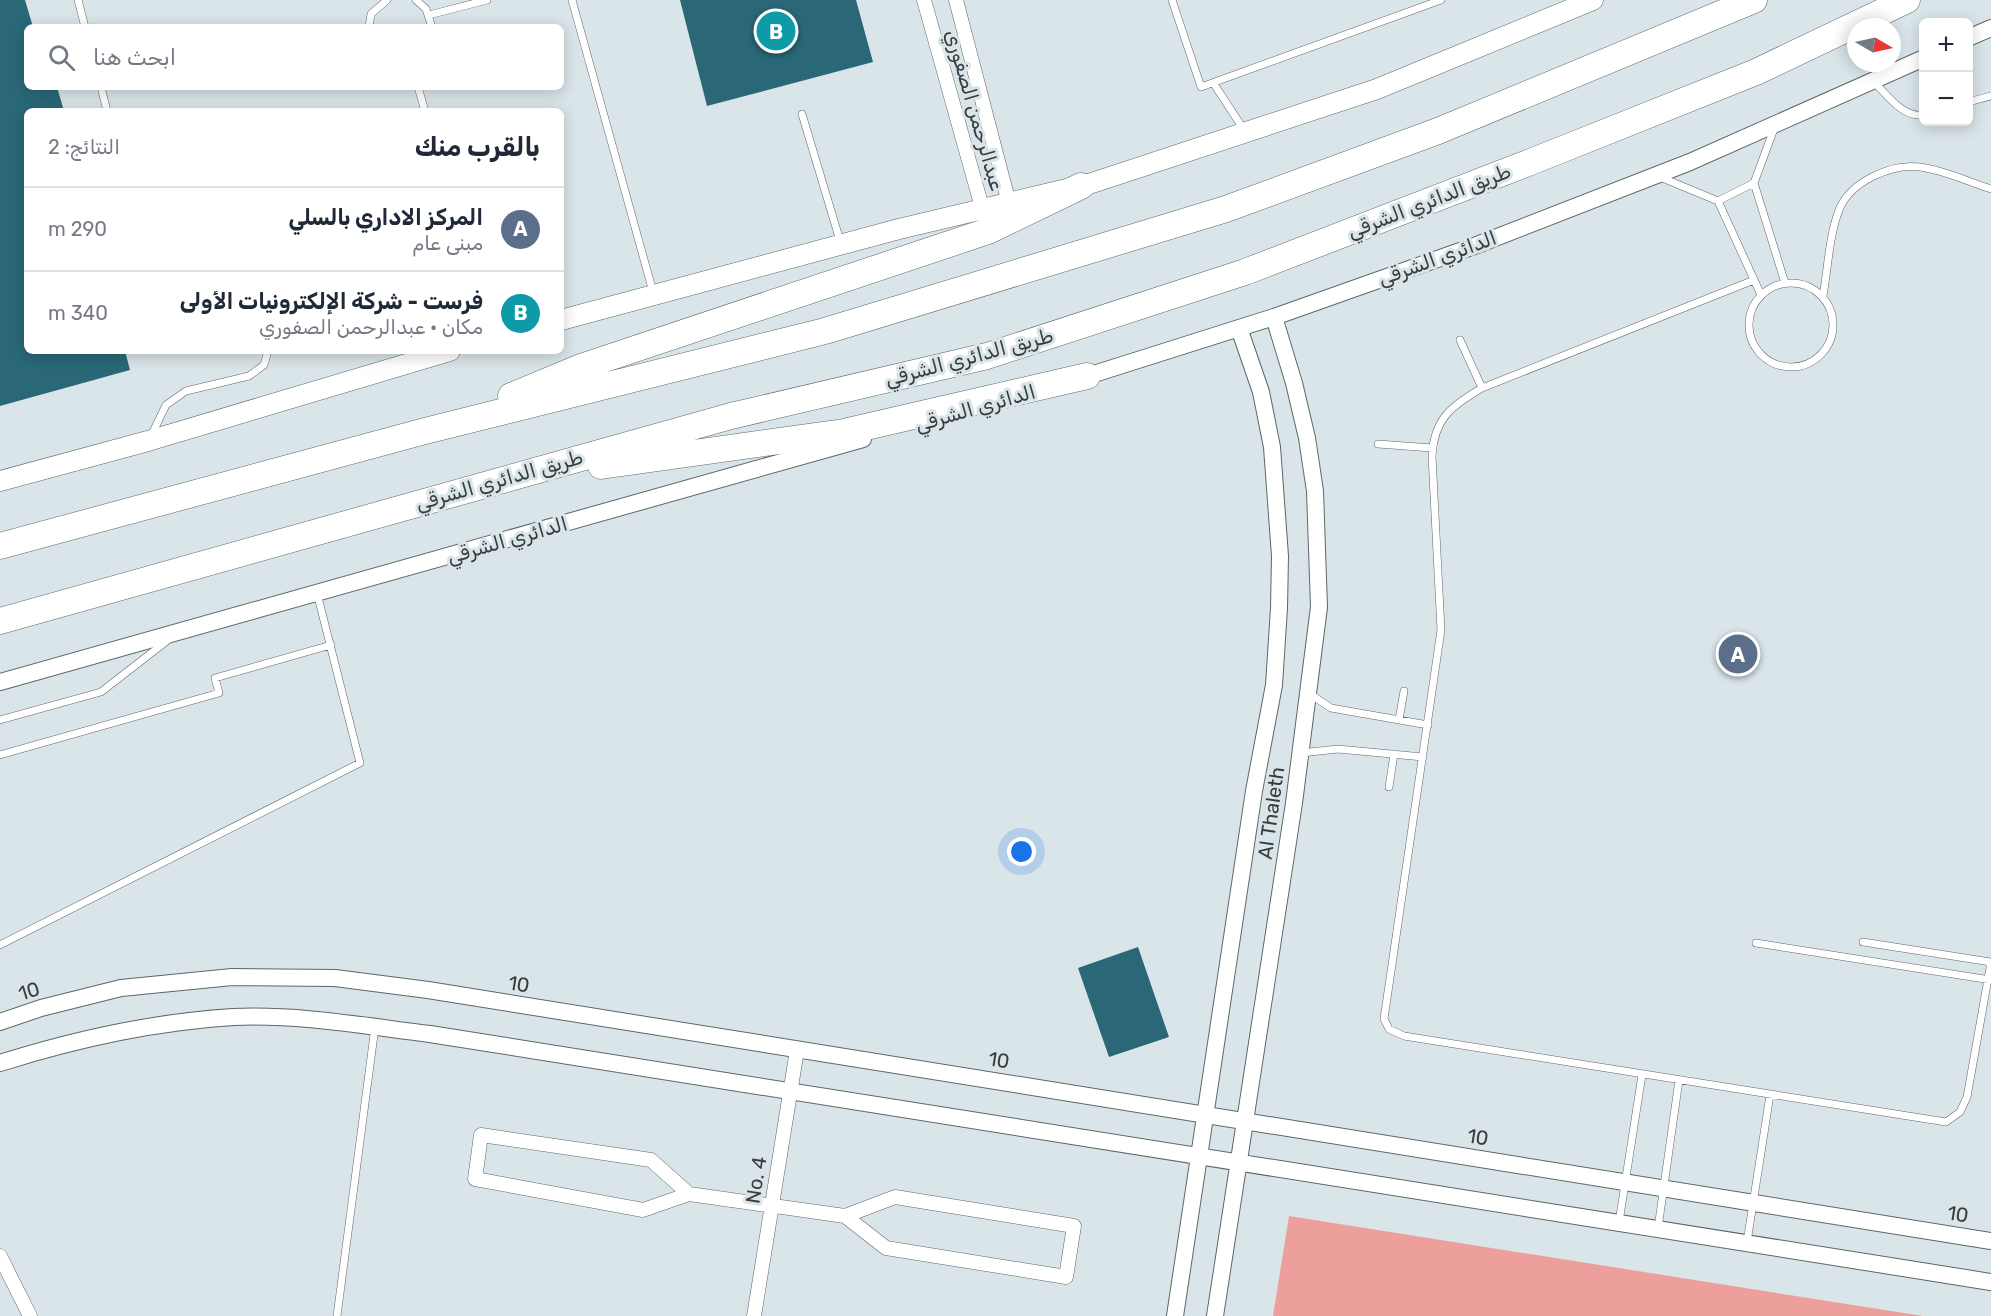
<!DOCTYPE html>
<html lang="ar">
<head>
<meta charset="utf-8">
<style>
	:root { --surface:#fff; --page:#f2f2f3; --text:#1f2937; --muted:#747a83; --line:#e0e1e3; --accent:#db2777 }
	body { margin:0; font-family:Rubik,Cairo,sans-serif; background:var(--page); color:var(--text); direction:rtl }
	.controls { position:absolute; right:18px; top:18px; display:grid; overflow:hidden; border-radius:9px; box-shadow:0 3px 15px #0003 }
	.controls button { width:54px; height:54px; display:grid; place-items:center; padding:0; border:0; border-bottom:2px solid var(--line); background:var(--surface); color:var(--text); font:30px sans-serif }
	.compass { position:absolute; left:1847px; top:18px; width:54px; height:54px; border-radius:50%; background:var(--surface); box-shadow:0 3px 15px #0003; rotate:99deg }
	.you { position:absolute; left:1022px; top:852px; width:21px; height:21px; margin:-15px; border:4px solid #fff; border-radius:50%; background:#1a73e8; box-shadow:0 0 0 9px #1a73e833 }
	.badge { display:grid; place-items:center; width:39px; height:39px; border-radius:50%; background:var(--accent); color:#fff; font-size:20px; font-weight:700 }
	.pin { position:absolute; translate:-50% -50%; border:3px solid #fff; box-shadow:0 2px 6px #0006 }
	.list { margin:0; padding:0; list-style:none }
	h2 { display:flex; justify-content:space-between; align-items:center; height:78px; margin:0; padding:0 24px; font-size:26px }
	h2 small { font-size:20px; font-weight:400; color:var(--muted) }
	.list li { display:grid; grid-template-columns:39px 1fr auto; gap:18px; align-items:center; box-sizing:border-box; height:84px; padding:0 24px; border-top:2px solid var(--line) }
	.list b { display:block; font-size:22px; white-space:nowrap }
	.list p { margin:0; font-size:20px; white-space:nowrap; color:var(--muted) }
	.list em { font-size:20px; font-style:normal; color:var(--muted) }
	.icon { flex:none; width:33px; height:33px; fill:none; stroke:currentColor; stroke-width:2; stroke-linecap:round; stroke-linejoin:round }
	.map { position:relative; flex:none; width:1991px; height:1316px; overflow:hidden; direction:ltr }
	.search { position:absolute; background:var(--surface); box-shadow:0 3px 15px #0003; left:24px; top:24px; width:540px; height:66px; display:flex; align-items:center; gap:15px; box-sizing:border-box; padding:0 21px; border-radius:9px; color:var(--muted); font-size:22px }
	.panel { position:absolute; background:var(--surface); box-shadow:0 3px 15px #0003; left:24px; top:108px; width:540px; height:246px; border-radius:9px; direction:rtl }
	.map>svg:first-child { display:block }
	.green { fill:#ed9f9b }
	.building { fill:#2a6878 }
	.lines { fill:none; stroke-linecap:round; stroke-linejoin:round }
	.service-casing { stroke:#5d676a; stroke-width:8 }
	.minor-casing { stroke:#5d676a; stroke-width:15 }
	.tertiary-casing { stroke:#5d676a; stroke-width:18 }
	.secondary-casing { stroke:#5d676a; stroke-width:21 }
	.motorway-casing { stroke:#5d676a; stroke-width:27 }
	.service { stroke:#fff; stroke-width:7 }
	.minor { stroke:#fff; stroke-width:14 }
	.tertiary { stroke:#fff; stroke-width:16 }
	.secondary { stroke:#fff; stroke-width:20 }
	.motorway { stroke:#fff; stroke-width:26 }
	.labels { text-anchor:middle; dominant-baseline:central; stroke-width:6; stroke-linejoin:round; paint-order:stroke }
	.street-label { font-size:20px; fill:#393d3e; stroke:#dae5e9 }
</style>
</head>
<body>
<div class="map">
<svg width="1991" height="1316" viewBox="0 0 1991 1316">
	<rect width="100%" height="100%" fill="#dae5e9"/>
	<!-- green -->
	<path class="green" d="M 1289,1216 L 1923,1316 L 1273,1316 Z"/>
	<!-- building -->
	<path class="building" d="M 0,0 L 25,0 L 33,27 L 27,27 L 27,87 L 57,87 L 64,111 L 27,111 L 27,351 L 125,351 L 130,370 L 0,406 Z
		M 680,0 L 856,0 L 873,62 L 707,106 Z
		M 1138,947 L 1169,1037 L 1109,1057 L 1078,968 Z"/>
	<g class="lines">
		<defs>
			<path id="service" d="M 78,0 L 85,27
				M 416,0 L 426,9 L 432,27
				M 572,0 L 653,292
				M 1172,0 L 1201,87 L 1441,0
				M 429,15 L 487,0
				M 369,27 L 371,14 L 387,0
				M 1874,82 C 1888,96 1903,118 1924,115
				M 1214,84 L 1244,130
				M 101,87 L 107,111
				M 418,87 L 425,111
				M 1968,102 L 1991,96
				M 802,114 L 841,244
				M 1660,177 L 1718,201 L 1754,183 L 1775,126
				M 1754,183 L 1785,283
				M 1718,201 L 1761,295
				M 1754,280 L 1482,388 C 1451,406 1434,419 1432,456 L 1441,630 L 1384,1019 L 1389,1029 L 1404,1036 L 1946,1122 L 1960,1112 L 1967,1097 L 1991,962
				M1749 325a42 42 0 1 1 84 0a42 42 0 1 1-84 0Z
				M 1823,296 C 1828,268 1829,236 1839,210 C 1850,182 1891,163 1920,167 C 1944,170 1969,182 1991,189
				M 1460,340 L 1482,388
				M 151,436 L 166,405 L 186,391 L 249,376 L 264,365 L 268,351
				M 1378,444 L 1432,448
				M 1310,694 L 1331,708 L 1428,725
				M 0,720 L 101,692 L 168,640
				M 1399,720 L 1404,691
				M 1301,753 L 1338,749 L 1423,757
				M 0,755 L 219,693 L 215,678 L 331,645
				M 1389,787 L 1394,754
				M 1863,942 L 1991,962
				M 1756,943 L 1991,980
				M 0,945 L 360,763 L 317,593
				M 1619,1222 L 1642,1075
				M 1658,1228 L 1679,1080
				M 1747,1242 L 1770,1095
				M 337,1316 L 375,1027"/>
			<path id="minor" d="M 924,0 L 985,218
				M 956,0 L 1011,211
				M 689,1194 L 651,1160 L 481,1135 L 475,1179 L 643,1210 L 689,1194 L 845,1216 L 895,1197 L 1074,1226 L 1066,1277 L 886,1248 L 845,1216
				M 0,1256 L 30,1316
				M 754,1316 L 797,1050"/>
			<path id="tertiary" d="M 1968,38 L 1991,28
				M 1078,379 L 1274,317 L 1477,245 L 1690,162 L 1924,58
				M 0,682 L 863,439
				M 0,1022 L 41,1008 L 121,988 L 232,977 L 335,978 L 428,990 L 1991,1241
				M 0,1063 C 76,1039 154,1022 233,1017 C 298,1014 365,1026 430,1034 L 1991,1282
				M 1175,1316 L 1254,791 L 1274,685 L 1279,608 L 1280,556 L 1272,447 L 1261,392 L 1239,328
				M 1215,1316 L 1294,803 L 1319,607 L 1315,491 L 1307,438 L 1294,383 L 1274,317"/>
			<path id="secondary" d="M 561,320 L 899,229 L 1092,183 L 1377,89 L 1593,0
				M 0,481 L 148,441 L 450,351"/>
			<path id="motorway" d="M 511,396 L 581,367 L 988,231 L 1081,186
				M 601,466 L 844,432 L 1087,376
				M 0,546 L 425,431 L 825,331 L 1226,209 L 1438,131 L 1754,0
				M 0,621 L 731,416 L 987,356 L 1245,272 L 1533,161 L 1756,72 L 1907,0"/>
		</defs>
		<!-- service casing -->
		<use href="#service" class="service-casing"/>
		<!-- minor casing -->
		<use href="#minor" class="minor-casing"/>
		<!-- tertiary casing -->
		<use href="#tertiary" class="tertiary-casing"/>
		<!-- secondary casing -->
		<use href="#secondary" class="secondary-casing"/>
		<!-- motorway casing -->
		<use href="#motorway" class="motorway-casing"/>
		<!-- service -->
		<use href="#service" class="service"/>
		<!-- minor -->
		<use href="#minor" class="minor"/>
		<!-- tertiary -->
		<use href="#tertiary" class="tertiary"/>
		<!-- secondary -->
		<use href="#secondary" class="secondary"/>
		<!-- motorway -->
		<use href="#motorway" class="motorway"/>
	</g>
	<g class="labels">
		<!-- street labels -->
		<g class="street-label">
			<text transform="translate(975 110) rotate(74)">عبدالرحمن الصفوري</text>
			<text transform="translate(1429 201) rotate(-21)">طريق الدائري الشرقي</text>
			<text transform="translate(1437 258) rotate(-20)">الدائري الشرقي</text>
			<text transform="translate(969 357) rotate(-15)">طريق الدائري الشرقي</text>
			<text transform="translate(975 408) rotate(-16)">الدائري الشرقي</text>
			<text transform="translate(499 480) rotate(-16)">طريق الدائري الشرقي</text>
			<text transform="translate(507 540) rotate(-16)">الدائري الشرقي</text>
			<text transform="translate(1271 813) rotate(-82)">Al Thaleth</text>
			<text transform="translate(519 984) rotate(9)">10</text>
			<text transform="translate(29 991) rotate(-17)">10</text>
			<text transform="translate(999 1060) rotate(9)">10</text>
			<text transform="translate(1478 1137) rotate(9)">10</text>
			<text transform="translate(756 1180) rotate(-81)">No. 4</text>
			<text transform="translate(1958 1214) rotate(9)">10</text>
		</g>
	</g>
</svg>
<div class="controls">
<button>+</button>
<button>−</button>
</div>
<svg class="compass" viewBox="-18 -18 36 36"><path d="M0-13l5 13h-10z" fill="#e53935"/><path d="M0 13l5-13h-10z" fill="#747a83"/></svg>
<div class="you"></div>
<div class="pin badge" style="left:1738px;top:654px;background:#5c6f8a">A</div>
<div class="pin badge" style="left:776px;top:31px;background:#0f9aa8">B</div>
<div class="search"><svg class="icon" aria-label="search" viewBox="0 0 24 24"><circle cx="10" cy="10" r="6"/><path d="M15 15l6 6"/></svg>ابحث هنا</div>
<section class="panel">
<h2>بالقرب منك<small>النتائج: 2</small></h2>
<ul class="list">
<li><span class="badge" style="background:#5c6f8a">A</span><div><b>المركز الاداري بالسلي</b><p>مبنى عام</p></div><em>290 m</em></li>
<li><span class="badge" style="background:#0f9aa8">B</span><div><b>فرست - شركة الإلكترونيات الأولى</b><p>مكان · عبدالرحمن الصفوري</p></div><em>340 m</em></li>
</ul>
</section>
</div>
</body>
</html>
